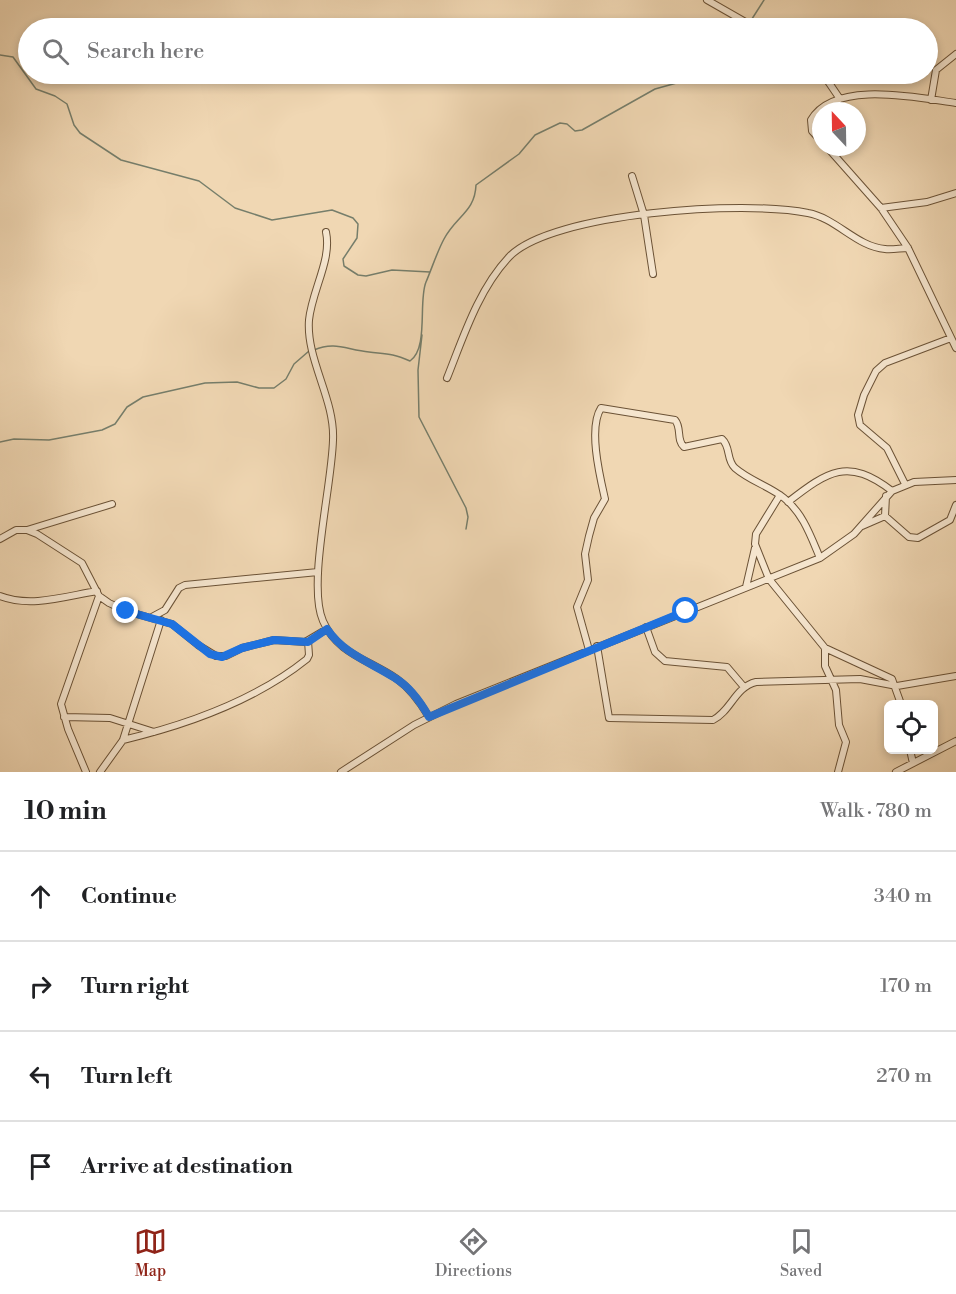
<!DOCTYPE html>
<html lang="en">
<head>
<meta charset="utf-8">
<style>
	:root { --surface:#fff; --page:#f6f6f6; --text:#202124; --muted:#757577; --line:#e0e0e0; --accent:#8f2418 }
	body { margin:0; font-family:"Libre Bodoni",serif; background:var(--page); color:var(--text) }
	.controls { position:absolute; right:18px; bottom:18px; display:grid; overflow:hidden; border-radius:9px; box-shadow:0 3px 9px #0003 }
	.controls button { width:54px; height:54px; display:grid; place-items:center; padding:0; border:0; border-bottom:2px solid var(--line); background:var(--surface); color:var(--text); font:30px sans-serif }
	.compass { position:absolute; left:812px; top:102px; width:54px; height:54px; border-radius:50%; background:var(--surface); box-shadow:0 3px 9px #0003; rotate:338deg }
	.stop { position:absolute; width:18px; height:18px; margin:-14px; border:4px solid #1a73e8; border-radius:50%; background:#fff }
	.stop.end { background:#1a73e8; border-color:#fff; box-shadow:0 2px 6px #0008 }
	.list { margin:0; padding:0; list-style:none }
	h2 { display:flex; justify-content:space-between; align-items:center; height:78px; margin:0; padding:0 24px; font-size:26px }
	h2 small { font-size:20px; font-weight:400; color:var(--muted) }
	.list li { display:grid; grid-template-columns:39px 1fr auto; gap:18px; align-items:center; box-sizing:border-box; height:90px; padding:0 24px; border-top:2px solid var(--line) }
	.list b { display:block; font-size:22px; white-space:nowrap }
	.list em { font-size:20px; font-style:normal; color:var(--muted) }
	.icon { flex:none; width:33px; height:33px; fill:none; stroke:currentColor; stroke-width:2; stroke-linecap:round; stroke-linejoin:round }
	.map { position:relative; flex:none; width:956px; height:772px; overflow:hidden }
	.search { position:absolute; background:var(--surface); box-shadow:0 3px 9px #0003; left:18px; right:18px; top:18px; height:66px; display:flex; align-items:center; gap:15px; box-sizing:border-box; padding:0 21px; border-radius:33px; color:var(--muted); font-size:22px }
	.sheet { height:438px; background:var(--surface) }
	nav { display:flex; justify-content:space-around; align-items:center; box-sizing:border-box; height:84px; border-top:2px solid var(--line); background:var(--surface); font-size:16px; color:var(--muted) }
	nav a { display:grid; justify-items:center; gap:3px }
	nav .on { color:var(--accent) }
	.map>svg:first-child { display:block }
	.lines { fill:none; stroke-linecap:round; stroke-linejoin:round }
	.stream { stroke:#767e6b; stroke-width:1.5 }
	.minor-casing { stroke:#6b5236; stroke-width:8 }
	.minor { stroke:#f5e5ce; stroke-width:6 }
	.route { stroke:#1a73e8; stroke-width:8 }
</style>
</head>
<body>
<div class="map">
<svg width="956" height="772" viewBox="0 0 956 772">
	<rect width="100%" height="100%" fill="#f0d7b3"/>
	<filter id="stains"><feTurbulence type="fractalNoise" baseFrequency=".00333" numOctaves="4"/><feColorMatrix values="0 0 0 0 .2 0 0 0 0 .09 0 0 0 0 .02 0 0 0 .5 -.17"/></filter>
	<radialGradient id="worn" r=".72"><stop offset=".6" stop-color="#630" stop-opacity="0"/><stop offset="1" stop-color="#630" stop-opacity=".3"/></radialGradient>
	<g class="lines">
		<!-- stream -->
		<path class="stream" d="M 750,22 L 764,0
			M 0,55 L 13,57 L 36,89 L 55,96 L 67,104 L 74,125 L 80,133 L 121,160 L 199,181 L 235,208 L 272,220 L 332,210 L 353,218 L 358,224 L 357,238 L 343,259 L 344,266 L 358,275 L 366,276 L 392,270 L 430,272
			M 422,335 L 418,370 L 419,417 L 466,508 L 468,517 L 466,529
			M 314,350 C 335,341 347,350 369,352 C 387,354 392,353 410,361 C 429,348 418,301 426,282 C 432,268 437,252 444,239 C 456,216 475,212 476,185 L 519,154 L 535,135 L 560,123 L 567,124 L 575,131 L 582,130 L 655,89 L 709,74
			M 0,442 L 14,439 L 49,440 L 102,430 L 115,424 L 127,407 L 143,397 L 205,383 L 237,382 L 259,388 L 274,388 L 286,379 L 294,364 L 309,351"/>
		<defs>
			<path id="minor" d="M 707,0 L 756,28
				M 823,74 L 840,99
				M 931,100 L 936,70 L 956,54
				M 821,141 L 812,131 L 811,120 C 834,79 919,98 956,103
				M 827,147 L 881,208 L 908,248 L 956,348
				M 632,176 L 644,215 L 653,274
				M 881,208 L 927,202 L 956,193
				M 326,232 C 332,260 312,290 309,320 C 306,360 335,399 333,440 C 332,485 307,585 323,621 C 337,654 370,660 397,679 C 411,689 420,702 429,717
				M 447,378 C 463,338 478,290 509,257 C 551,212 747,200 808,213 C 836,218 857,247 885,249 C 892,250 901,248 908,248
				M 905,484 L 887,448 L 860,425 L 858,415 L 864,395 L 876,371 L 885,363 L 951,338
				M 780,495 L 756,534 L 755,544 L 769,579 L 825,648 L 825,666 L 836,690 L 839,725 L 846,742 L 838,772
				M 788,502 C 828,471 848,457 892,491
				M 885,516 L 886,496
				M 862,526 L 885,516 L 909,537 L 918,538 L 950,520 L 956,505
				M 27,530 L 112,504
				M 0,539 L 16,530 L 27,530 L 37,534 L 82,563 L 99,596 L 109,603 L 126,611 L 172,624 L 198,645 L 216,656 L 226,656 L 242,648 L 274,640 L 305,642 L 327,629
				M 746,587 L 755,548
				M 0,596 C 31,608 66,596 97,591
				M 152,617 L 165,610 L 179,588 L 185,585 L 318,572
				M 646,627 L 655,652 L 665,661 L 727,667 L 744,687
				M 597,646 L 609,718 L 713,720 C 731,711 735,687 756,682 L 860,679 L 897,686 L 956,676
				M 825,648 L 892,679 L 901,704
				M 589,650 L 577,607 L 588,580 L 585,554 L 589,536 L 594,518 L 605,499 C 600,477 588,428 601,408 L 675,420 C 682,428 676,440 684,447 L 722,439 C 731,447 726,460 735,468 C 750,481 769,486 784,498 C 803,513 811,537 820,558
				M 64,717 L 110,718 L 154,732
				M 123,740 C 186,725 256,700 307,659 L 309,655 L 308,641
				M 910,750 L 913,763
				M 86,772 L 68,729 L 61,704 L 99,596
				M 100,772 L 123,740 L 161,620
				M 341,772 L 414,725 L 456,704 L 820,558 L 854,534 L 892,491 L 914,482 L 956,480
				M 896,772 L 956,741"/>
		</defs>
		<!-- minor casing -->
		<use href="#minor" class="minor-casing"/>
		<!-- minor -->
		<use href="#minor" class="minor"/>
	</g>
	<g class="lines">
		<!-- route -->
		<path class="route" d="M 126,611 L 172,624 L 210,654 L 222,657 L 242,648 L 274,640 L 308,642 L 327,629 C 344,654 370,662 395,678 C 410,687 420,701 429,717 L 686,611"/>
	</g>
	<rect width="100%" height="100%" filter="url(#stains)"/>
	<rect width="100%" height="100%" fill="url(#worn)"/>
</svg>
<div class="controls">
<button><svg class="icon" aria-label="locate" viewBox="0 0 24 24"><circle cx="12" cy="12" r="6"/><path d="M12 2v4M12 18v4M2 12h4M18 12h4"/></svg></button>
</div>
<svg class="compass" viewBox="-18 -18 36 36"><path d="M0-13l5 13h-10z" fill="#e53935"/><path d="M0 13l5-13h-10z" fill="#757577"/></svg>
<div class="stop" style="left:686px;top:611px"></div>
<div class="stop end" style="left:126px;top:611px"></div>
<div class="search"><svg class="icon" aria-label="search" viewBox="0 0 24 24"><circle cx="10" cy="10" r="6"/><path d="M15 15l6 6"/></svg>Search here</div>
</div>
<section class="sheet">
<h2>10 min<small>Walk · 780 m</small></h2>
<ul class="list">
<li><svg class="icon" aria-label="ahead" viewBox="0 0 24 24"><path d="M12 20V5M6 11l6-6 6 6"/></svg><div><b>Continue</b></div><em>340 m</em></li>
<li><svg class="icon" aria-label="right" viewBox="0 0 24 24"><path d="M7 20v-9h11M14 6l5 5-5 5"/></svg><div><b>Turn right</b></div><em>170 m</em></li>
<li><svg class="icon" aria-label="left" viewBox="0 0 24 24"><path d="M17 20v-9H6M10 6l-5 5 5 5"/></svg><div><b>Turn left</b></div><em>270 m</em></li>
<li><svg class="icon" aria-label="arrive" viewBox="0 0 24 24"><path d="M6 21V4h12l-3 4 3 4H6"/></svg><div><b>Arrive at destination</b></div></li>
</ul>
</section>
<nav>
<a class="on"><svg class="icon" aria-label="map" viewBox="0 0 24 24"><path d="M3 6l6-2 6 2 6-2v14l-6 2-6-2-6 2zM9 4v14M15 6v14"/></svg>Map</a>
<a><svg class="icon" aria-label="directions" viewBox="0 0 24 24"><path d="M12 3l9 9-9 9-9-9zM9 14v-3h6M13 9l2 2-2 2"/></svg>Directions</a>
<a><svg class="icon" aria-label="saved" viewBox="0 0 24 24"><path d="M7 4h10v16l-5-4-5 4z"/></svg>Saved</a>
</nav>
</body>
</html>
